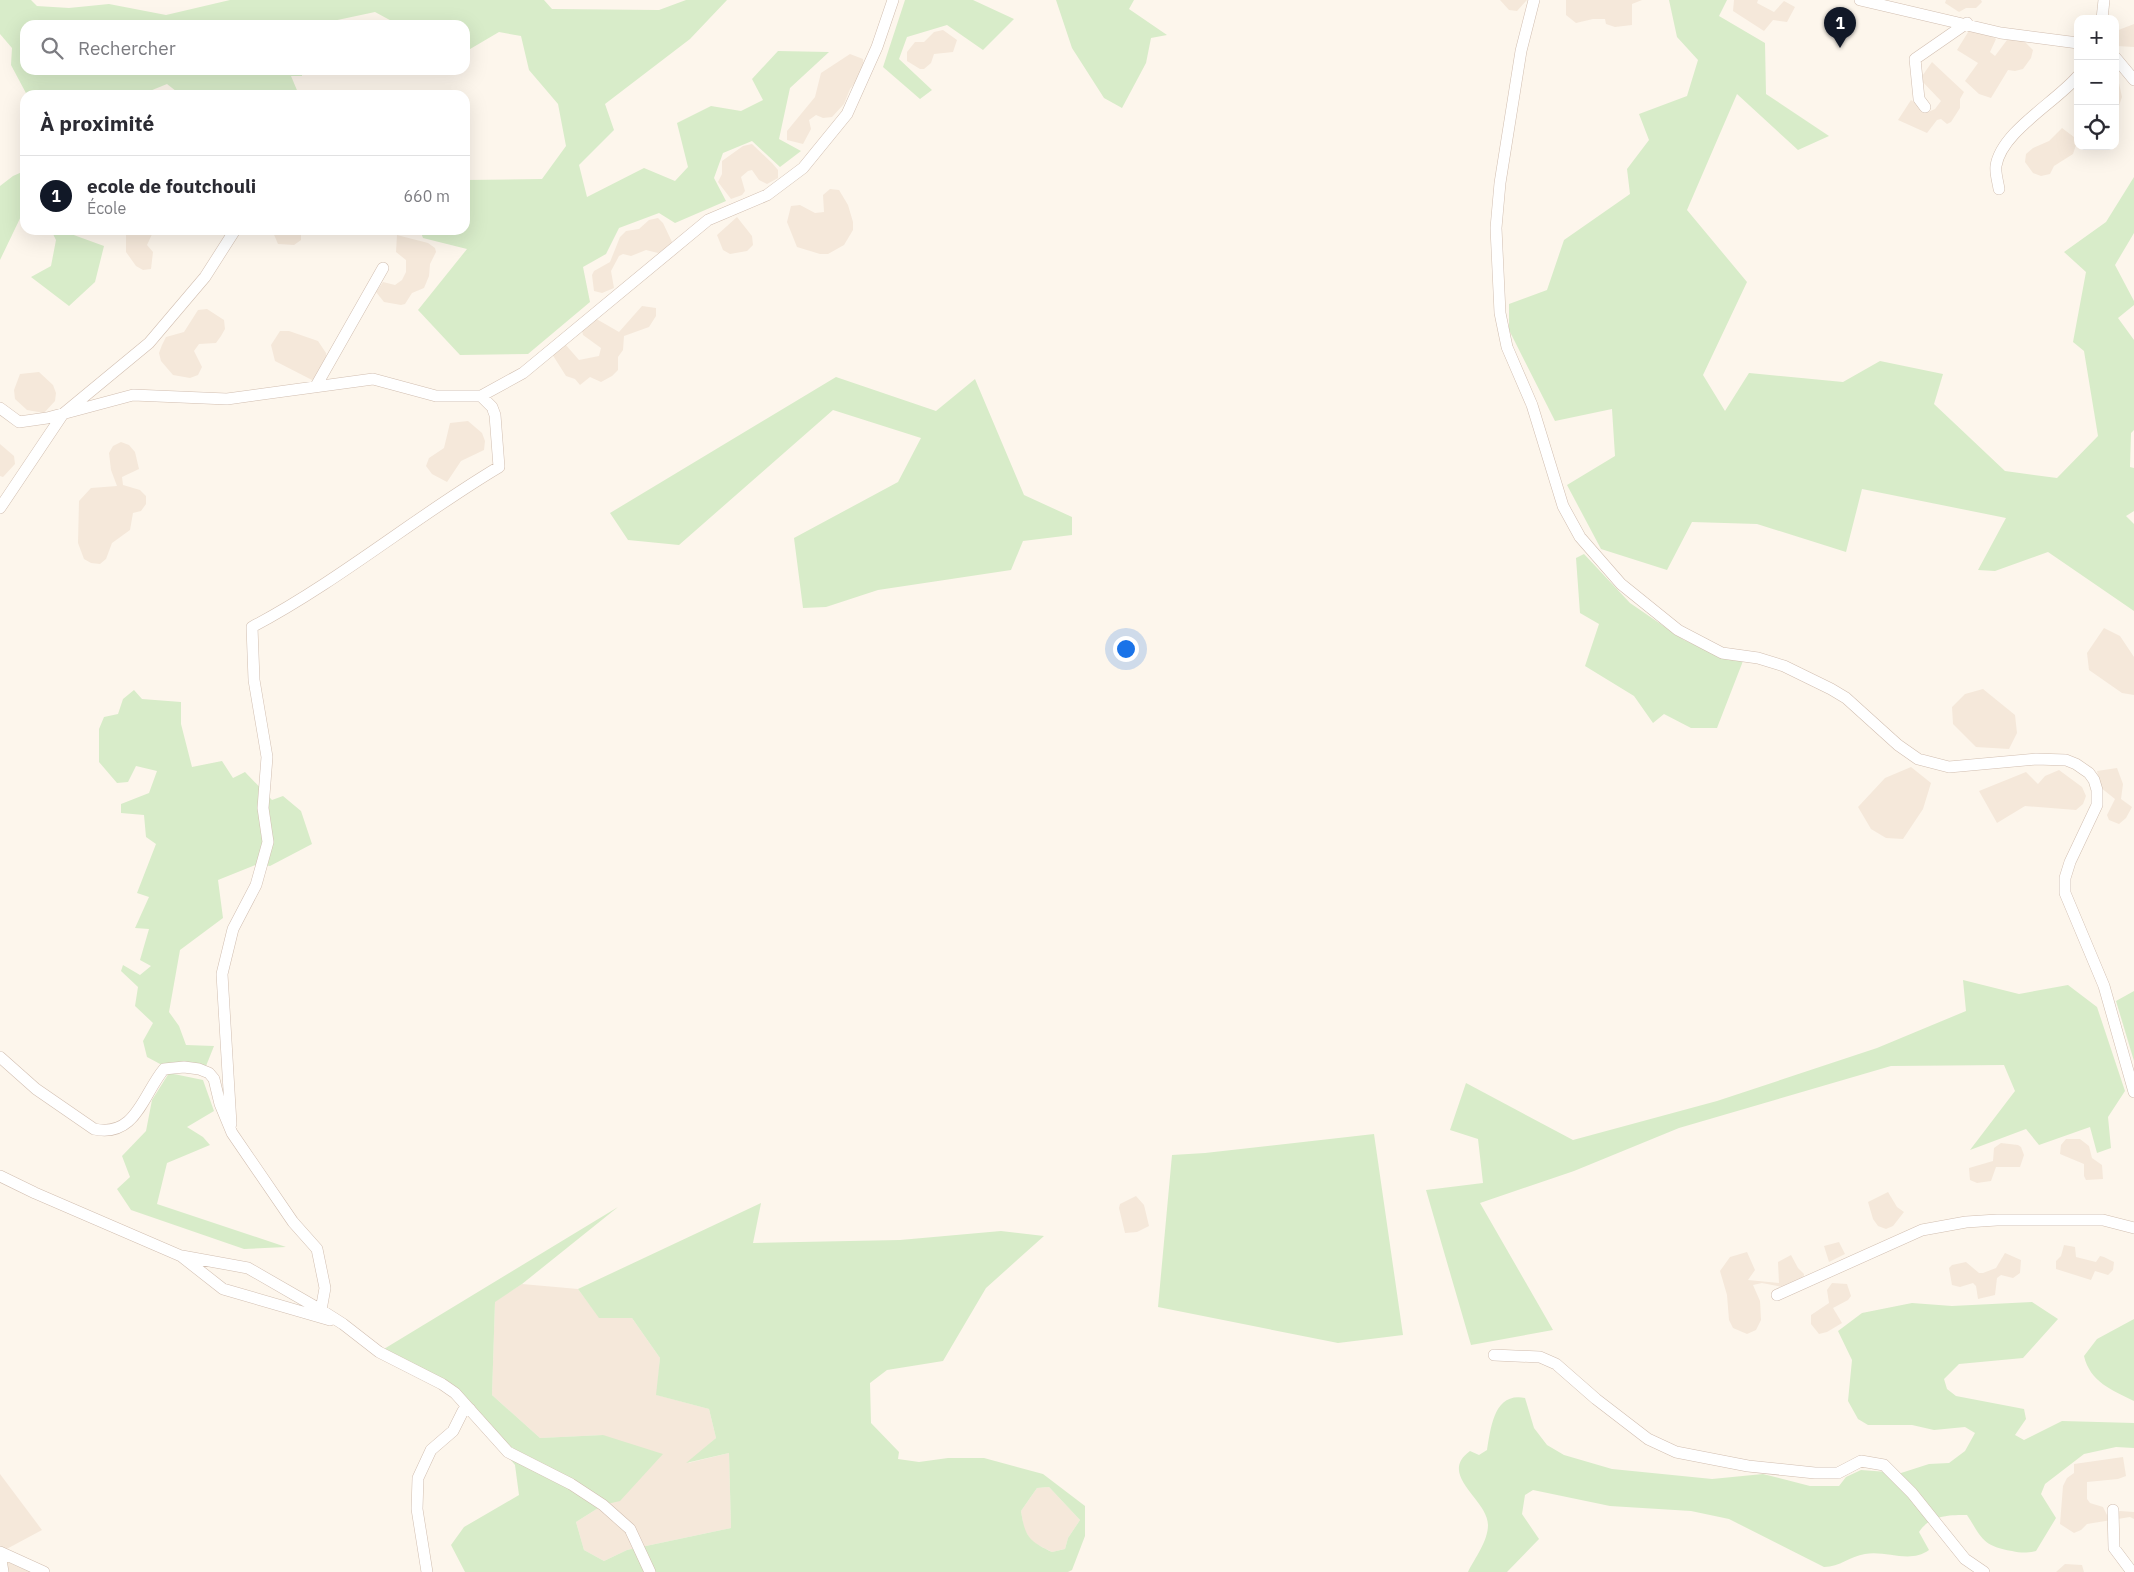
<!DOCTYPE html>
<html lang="fr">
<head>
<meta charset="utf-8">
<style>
	:root { --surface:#fff; --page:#f7f7f7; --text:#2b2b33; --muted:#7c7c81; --line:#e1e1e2; --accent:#111827 }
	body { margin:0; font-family:"IBM Plex Sans",sans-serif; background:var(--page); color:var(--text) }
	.controls { position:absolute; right:15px; top:15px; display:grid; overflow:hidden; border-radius:10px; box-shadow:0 5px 20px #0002 }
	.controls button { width:45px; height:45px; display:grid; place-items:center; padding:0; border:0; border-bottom:1px solid var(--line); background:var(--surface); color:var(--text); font:25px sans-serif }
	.you { position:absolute; left:1125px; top:648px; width:18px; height:18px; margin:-12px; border:4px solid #fff; border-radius:50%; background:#1a73e8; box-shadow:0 0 0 8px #1a73e833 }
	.badge { display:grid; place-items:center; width:32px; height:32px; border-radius:50%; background:var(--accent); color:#fff; font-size:16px; font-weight:700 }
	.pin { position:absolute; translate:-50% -41px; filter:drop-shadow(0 1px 2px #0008) }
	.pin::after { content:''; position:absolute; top:26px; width:18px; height:15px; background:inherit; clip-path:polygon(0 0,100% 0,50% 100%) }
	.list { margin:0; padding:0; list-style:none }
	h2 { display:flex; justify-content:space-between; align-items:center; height:65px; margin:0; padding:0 20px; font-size:21px }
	h2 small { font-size:16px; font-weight:400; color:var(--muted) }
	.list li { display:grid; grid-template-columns:32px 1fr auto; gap:15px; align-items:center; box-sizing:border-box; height:80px; padding:0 20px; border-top:1px solid var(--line) }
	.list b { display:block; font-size:19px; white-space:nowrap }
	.list p { margin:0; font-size:16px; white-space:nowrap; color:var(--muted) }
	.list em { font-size:16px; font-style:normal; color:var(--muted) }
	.icon { flex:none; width:28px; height:28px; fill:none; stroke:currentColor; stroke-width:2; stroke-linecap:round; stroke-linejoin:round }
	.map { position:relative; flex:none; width:2134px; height:1572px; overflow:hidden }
	.search { position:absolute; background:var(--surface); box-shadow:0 5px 20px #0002; left:20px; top:20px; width:450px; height:55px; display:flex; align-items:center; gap:12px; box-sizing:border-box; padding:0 18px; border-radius:15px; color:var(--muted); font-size:19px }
	.panel { position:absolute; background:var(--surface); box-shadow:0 5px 20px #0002; left:20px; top:90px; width:450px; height:145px; border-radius:15px }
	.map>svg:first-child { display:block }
	.residential { fill:#f5e8da }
	.green { fill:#d8ecc9; fill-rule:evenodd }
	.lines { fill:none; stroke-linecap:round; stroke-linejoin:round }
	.minor-casing { stroke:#d1beb0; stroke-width:12 }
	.minor { stroke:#fff; stroke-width:11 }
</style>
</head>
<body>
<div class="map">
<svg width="2134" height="1572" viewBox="0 0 2134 1572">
	<rect width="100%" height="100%" fill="#fdf6ec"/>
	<!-- residential -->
	<path class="residential" d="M 1500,0 L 1527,0 L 1517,11 L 1509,10 Z
		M 1566,0 L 1642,0 L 1632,4 L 1632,25 L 1615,27 L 1606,24 L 1605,19 L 1593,19 L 1576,23 L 1566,15 Z
		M 1734,0 L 1758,0 L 1757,3 L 1774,12 L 1784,1 L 1795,7 L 1787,22 L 1773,20 L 1764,31 L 1733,11 Z
		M 1946,0 L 1981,0 L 1982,2 L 1976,8 L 1966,8 L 1959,12 L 1945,3 Z
		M 2134,24 L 2134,47 L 2117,46 L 2116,31 Z
		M 1970,29 L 1981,30 L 1996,39 L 1990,52 L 1995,56 L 2010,36 L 2023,40 L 2033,50 L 2031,58 L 2023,69 L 2015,71 L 2008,70 L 1991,98 L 1979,94 L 1965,81 L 1978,63 L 1957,50 Z
		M 943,30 L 957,40 L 953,52 L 934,54 L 931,63 L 924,69 L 920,69 L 907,61 L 907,52 L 915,42 L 924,42 L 934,32 Z
		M 850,54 L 863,59 L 864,67 L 861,75 L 850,89 L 844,104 L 832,117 L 823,118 L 816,115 L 809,120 L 811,129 L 803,144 L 787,140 L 787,131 L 815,97 L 821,73 Z
		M 1932,62 L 1964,92 L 1960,99 L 1960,108 L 1951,122 L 1947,124 L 1941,119 L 1937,120 L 1927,133 L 1898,120 L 1911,100 L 1928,112 L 1935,109 L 1941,101 L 1920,79 Z
		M 2117,74 L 2122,97 L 2115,117 L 2115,77 Z
		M 2062,128 L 2074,137 L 2076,145 L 2073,154 L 2054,166 L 2050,174 L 2041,176 L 2033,173 L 2025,162 L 2026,154 L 2033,148 L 2049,141 Z
		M 752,144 L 772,163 L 778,170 L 778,178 L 767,184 L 759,180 L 752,170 L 748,171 L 741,177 L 745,191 L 742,195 L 731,199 L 718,182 L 722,174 L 722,161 L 743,146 Z
		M 830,189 L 839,190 L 848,205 L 853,222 L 853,230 L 844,245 L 828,254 L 820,254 L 797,247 L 787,222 L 791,206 L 800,205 L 815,213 L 824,212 L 823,195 Z
		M 737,217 L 752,236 L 753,245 L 747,251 L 730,254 L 723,250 L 717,235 Z
		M 658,218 L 663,223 L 672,242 L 670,246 L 658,253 L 646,250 L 631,256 L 623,254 L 619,256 L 611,271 L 614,288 L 602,293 L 594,291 L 592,275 L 594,271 L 610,262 L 620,237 L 626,231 L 639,229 L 649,220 Z
		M 126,230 L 154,230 L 147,245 L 153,252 L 151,269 L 143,270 L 136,266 L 126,252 Z
		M 272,230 L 301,230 L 301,240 L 294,245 L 278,244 Z
		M 397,235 L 428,243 L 435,248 L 436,252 L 430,264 L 429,276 L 424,288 L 412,293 L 405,304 L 401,305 L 384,302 L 376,292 L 383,282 L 395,285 L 402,280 L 406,272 L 406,260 L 396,252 Z
		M 642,306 L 656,308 L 656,316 L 649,327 L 624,336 L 623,350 L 618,357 L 618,370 L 612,376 L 601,382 L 590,377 L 580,385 L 575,379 L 566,376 L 552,354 L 565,344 L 579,360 L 599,356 L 601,348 L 583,335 L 582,330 L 593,317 L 619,332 Z
		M 207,309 L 224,320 L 225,329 L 221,336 L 216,343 L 199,344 L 194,351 L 202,367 L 198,375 L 190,378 L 173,375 L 161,361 L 159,353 L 162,345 L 166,337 L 184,332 L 198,310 Z
		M 280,331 L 289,331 L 318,341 L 326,353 L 327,362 L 319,377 L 312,380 L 275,361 L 271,345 Z
		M 39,372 L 53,385 L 56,393 L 55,401 L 44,413 L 27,410 L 15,399 L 14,390 L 20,374 Z
		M 468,421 L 482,433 L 485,441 L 484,450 L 461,461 L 447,482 L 432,474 L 426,466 L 429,458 L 444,448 L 450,423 Z
		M 121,442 L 129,445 L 135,452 L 139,469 L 122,477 L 123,485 L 140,490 L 146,496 L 146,504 L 141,511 L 133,513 L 130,530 L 112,543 L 106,559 L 100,564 L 91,563 L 84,559 L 78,543 L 79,501 L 91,488 L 117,486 L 111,470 L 109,453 L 113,446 Z
		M 0,444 L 14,456 L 15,464 L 3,477 L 0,476 Z
		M 2104,628 L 2120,636 L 2134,657 L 2134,695 L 2122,693 L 2089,670 L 2087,653 Z
		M 1983,689 L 2015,715 L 2017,733 L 2009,749 L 1976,747 L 1953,724 L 1952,707 L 1965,694 Z
		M 1911,767 L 1931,783 L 1923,809 L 1903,839 L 1886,838 L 1871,829 L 1858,807 L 1885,778 Z
		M 2117,768 L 2123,784 L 2121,799 L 2132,807 L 2126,818 L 2119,824 L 2109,820 L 2107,815 L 2115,799 L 2100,787 L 2097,771 Z
		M 2059,770 L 2082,787 L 2086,796 L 2083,804 L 2076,810 L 2025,806 L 1997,823 L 1979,791 L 2026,772 L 2038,784 L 2045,776 Z
		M 2066,1139 L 2080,1139 L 2089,1146 L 2092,1158 L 2102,1165 L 2103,1179 L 2086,1180 L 2084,1176 L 2084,1164 L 2060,1154 L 2061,1145 Z
		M 2001,1143 L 2018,1145 L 2021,1147 L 2024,1155 L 2020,1167 L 1996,1167 L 1991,1181 L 1977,1183 L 1970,1180 L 1969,1168 L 1993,1161 L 1994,1148 Z
		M 1888,1192 L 1897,1207 L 1904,1212 L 1893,1226 L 1886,1229 L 1878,1226 L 1873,1219 L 1868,1202 Z
		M 1136,1196 L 1144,1205 L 1149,1226 L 1137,1232 L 1125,1233 L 1119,1208 L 1120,1204 Z
		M 1839,1242 L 1845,1254 L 1829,1262 L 1824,1246 Z
		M 2064,1245 L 2075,1247 L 2076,1257 L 2096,1262 L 2100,1256 L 2104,1257 L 2114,1262 L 2113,1270 L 2108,1275 L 2095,1271 L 2091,1280 L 2056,1269 L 2056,1261 L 2061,1256 Z
		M 1747,1252 L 1755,1270 L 1748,1280 L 1779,1283 L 1778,1262 L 1791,1255 L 1798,1268 L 1804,1274 L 1803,1282 L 1787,1288 L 1762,1283 L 1753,1285 L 1760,1301 L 1761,1320 L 1756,1330 L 1747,1334 L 1733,1328 L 1729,1320 L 1727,1295 L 1720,1271 L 1730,1257 Z
		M 2005,1253 L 2021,1260 L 2020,1273 L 2013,1278 L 2001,1275 L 1997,1278 L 1995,1295 L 1978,1299 L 1976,1286 L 1973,1283 L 1960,1287 L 1952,1285 L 1949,1268 L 1952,1265 L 1966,1262 L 1979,1273 L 1983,1273 L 1996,1268 Z
		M 1832,1283 L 1847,1284 L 1851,1296 L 1848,1300 L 1833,1308 L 1842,1323 L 1827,1332 L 1819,1334 L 1811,1324 L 1811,1315 L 1829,1303 L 1827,1290 Z
		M 522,1284 L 578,1289 L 599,1317 L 632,1318 L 660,1358 L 657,1395 L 709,1409 L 716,1438 L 688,1463 L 729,1453 L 731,1528 L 627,1550 L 604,1561 L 584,1550 L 576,1522 L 603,1505 L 603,1435 L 540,1438 L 492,1395 L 495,1301 Z
		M 2123,1457 L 2126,1476 L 2118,1479 L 2087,1482 L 2087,1499 L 2090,1503 L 2103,1507 L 2107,1515 L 2120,1511 L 2134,1512 L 2134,1519 L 2130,1517 L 2087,1524 L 2081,1530 L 2074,1533 L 2060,1524 L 2063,1486 L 2067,1478 L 2074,1473 L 2074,1464 Z
		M 0,1474 L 42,1530 L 1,1552 L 44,1572 L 0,1572 Z
		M 1049,1487 L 1080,1520 L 1068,1538 L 1065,1549 L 1052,1552 L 1032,1542 L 1024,1529 L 1021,1511 L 1037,1488 Z
		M 2065,1564 L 2082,1565 L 2084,1572 L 2056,1572 Z"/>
	<!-- green -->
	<path class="green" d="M 0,0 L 31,0 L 37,6 L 69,8 L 109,4 L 166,15 L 230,0 L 544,0 L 552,9 L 659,10 L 686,0 L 727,0 L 690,39 L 605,104 L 614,130 L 579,165 L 587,197 L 644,168 L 675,181 L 688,167 L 677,123 L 711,106 L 741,111 L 763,100 L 752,79 L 778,51 L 829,52 L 790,88 L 779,139 L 801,151 L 780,167 L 752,141 L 723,153 L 714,178 L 726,201 L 675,223 L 659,213 L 619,228 L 606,254 L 583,267 L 590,302 L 528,354 L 460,355 L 418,310 L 467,249 L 423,238 L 420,230 L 465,230 L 465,180 L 542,179 L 566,146 L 558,104 L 529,70 L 521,36 L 499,32 L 465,52 L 465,25 L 399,25 L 375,12 L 314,25 L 25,25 L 25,70 L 302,70 L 302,76 L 291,76 L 299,95 L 181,95 L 167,84 L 140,95 L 27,95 L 11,65 L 12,48 L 0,34 Z
		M 905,0 L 973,0 L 1014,19 L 983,50 L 947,25 L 907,37 L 899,59 L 932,90 L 920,99 L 883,67 Z
		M 1056,0 L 1134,0 L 1129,9 L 1167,35 L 1151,38 L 1146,63 L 1122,108 L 1104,98 L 1072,48 Z
		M 1669,0 L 1727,0 L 1719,16 L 1765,43 L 1766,94 L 1829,136 L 1798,150 L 1737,94 L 1687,210 L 1747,282 L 1703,375 L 1725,411 L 1749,373 L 1843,382 L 1880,361 L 1943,374 L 1934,404 L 2005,471 L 2057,478 L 2098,436 L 2084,351 L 2073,342 L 2086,272 L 2064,252 L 2106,222 L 2134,177 L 2134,233 L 2115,265 L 2134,301 L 2134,305 L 2118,318 L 2134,340 L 2134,430 L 2131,433 L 2130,467 L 2134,468 L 2134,511 L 2126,516 L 2134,524 L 2134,611 L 2048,552 L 1995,571 L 1978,570 L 2006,518 L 1862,489 L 1846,552 L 1757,524 L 1692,522 L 1667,570 L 1601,549 L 1567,485 L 1615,456 L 1612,409 L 1555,421 L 1509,330 L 1509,304 L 1547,290 L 1564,240 L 1630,194 L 1627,169 L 1649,140 L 1639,114 L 1687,96 L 1698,60 L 1677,37 Z
		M 25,148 L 25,208 L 0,260 L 0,186 L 13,176 L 22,172 Z
		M 51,230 L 71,230 L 71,234 L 104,246 L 95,282 L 69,306 L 31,277 L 51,266 L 56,240 Z
		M 836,377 L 936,411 L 975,379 L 1024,495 L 1072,517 L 1072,535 L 1023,541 L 1011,570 L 878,590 L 826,607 L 803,608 L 794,538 L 898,482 L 921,438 L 833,410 L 679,545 L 628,540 L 610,513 Z
		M 1584,554 L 1630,603 L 1684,640 L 1720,656 L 1743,661 L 1717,728 L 1691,728 L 1664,714 L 1653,723 L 1634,696 L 1585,666 L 1599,624 L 1580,613 L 1576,558 Z
		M 134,690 L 142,699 L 181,702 L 181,724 L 192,767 L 222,761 L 233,778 L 245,772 L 272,800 L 283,796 L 301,811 L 312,844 L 270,866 L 258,864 L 218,880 L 223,918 L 180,950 L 169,1012 L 179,1026 L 186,1045 L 214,1046 L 206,1066 L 162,1065 L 147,1057 L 143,1041 L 153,1023 L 135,1006 L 138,987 L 121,971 L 123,965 L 140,975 L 151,966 L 140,960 L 149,929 L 135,928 L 149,897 L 137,893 L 156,844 L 146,837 L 144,815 L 121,813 L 121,804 L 149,793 L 157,771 L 136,766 L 128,782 L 117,783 L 99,762 L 99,729 L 104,717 L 118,714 L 123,699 Z
		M 1963,980 L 2019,994 L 2068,985 L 2097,1007 L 2125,1091 L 2108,1117 L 2111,1148 L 2097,1153 L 2090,1127 L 2039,1145 L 2026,1129 L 1970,1150 L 2015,1091 L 2004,1065 L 1891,1066 L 1679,1128 L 1574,1171 L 1480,1203 L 1553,1330 L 1471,1345 L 1426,1190 L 1483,1183 L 1478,1139 L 1450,1130 L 1466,1083 L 1573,1140 L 1717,1101 L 1877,1048 L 1966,1011 Z
		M 2134,991 L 2134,1061 L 2116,1001 Z
		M 169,1073 L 203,1080 L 214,1111 L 187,1127 L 203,1137 L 210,1145 L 167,1163 L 157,1204 L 286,1247 L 244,1249 L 131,1210 L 117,1189 L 130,1177 L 122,1156 L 146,1131 L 152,1100 Z
		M 1374,1134 L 1403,1335 L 1338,1343 L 1158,1307 L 1172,1155 L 1205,1153 Z
		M 761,1203 L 753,1243 L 900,1240 L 1001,1231 L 1044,1236 L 986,1288 L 943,1361 L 887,1370 L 870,1383 L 871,1423 L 899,1452 L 898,1459 L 919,1462 L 948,1458 L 984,1458 L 1043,1474 L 1085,1506 L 1085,1536 L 1072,1570 L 1068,1572 L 465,1572 L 451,1545 L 464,1527 L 519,1495 L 515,1465 L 455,1393 L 379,1352 L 618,1207 L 522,1284 L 495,1302 L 492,1395 L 540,1438 L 603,1435 L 663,1454 L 620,1501 L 603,1505 L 576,1522 L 584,1550 L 604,1561 L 627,1550 L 731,1528 L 729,1453 L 686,1463 L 716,1438 L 709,1409 L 656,1395 L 660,1358 L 632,1318 L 599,1318 L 578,1289 ZM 1049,1487 L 1080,1520 L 1068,1538 L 1065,1549 L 1052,1552 C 1029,1541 1025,1537 1021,1511 L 1037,1488 Z
		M 2032,1302 L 2058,1319 L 2023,1358 L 1959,1364 L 1944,1379 L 1947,1389 L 1956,1396 L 2024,1409 L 2026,1419 L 2015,1435 L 2024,1440 L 2062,1421 L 2134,1423 L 2134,1448 L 2116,1447 L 2084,1454 L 2045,1484 L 2041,1494 L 2056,1518 L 2036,1551 C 2027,1553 2021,1553 2012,1551 C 1982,1546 1982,1538 1967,1515 C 1949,1515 1930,1515 1919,1532 L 1929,1550 C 1910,1564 1886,1550 1865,1554 C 1850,1556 1840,1567 1824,1567 L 1729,1519 L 1691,1511 L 1610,1506 L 1533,1490 L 1525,1495 L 1522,1514 L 1539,1539 L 1507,1572 L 1468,1572 C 1475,1558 1488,1541 1488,1525 C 1488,1499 1437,1475 1470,1451 L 1479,1455 L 1487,1450 C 1491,1427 1494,1392 1525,1398 L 1534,1428 L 1547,1445 L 1564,1455 L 1612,1469 L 1712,1479 L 1763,1474 L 1810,1486 L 1839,1486 L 1846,1477 L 1861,1470 L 1901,1473 L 1929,1464 L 1949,1463 L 1965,1451 L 1975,1433 L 1965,1427 L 1934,1430 L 1912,1425 L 1868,1425 L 1858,1419 L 1848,1401 L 1852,1360 L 1838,1331 L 1862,1313 L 1912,1303 L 1952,1306 Z
		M 2134,1319 L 2134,1401 C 2112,1390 2090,1382 2084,1356 L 2097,1339 Z"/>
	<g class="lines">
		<defs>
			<path id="minor" d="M 1534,0 L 1521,51 L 1500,183 L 1496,228 L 1500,313 L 1507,347 L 1532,405 L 1563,506 L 1580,537 L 1621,584 L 1678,630 L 1722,653 L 1758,658 L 1784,666 L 1831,689 L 1846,698 L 1898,745 L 1918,759 L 1949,767 L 2036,759 L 2066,760 L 2076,764 L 2089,773 L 2094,780 L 2097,790 L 2097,805 L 2070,862 L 2065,878 L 2065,893 L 2104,986 L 2134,1092
				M 1860,0 L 2001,33 L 2078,43
				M 2102,19 L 2104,0
				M 2115,57 L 2134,80
				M 1925,107 L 1919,99 L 1915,59 L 1967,23
				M 1999,189 C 1998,182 1995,173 1996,166 C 2001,132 2056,102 2078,76
				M 316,386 L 383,268
				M 0,408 L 19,422 L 47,418 L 133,395 L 227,399 L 373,379 L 436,396 L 481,396 L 523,373 L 708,220 L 767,195 L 803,168 L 847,114 L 877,47 L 893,0
				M 0,508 L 63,414 L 149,343 L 205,277 L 235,230
				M 0,1057 L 36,1089 L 94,1129 C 136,1138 143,1094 164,1069 L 184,1067 L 199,1069 L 209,1073 L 214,1079 L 220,1104 L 232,1133 L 293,1222 L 317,1249 L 325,1288 L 321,1310 L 343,1324 L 379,1352 L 442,1384 L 455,1393 L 508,1452 L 571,1484 L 603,1505 L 630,1529 L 650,1572
				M 231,1124 L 222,974 L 233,929 L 256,885 L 268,842 L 263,808 L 267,757 L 254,680 L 252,627 C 339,581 415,517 499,467 L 495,415 L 492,407 L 481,396
				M 0,1176 L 35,1193 L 181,1256 L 223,1289 L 330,1320
				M 182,1256 L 248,1268 L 321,1310
				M 1777,1295 L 1922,1230 L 1966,1222 L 1997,1220 L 2103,1220 L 2134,1228
				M 1494,1355 L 1540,1357 L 1556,1364 L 1596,1399 L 1648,1439 L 1676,1452 L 1748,1466 L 1815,1473 L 1838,1473 L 1861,1461 L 1884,1465 L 1912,1493 L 1965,1559 L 1984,1572
				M 2113,1510 L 2114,1548 L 2132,1572
				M 0,1552 L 44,1572
				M 0,1553 L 3,1572
				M 427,1572 L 417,1509 L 418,1478 L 431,1450 L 453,1431 L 463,1411 L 470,1409"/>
		</defs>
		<!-- minor casing -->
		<use href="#minor" class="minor-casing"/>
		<!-- minor -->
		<use href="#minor" class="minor"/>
	</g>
</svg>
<div class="controls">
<button>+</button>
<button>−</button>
<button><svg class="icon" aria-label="locate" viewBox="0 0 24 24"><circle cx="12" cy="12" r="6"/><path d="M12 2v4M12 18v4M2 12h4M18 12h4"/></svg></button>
</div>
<div class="you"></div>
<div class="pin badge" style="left:1840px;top:48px">1</div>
<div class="search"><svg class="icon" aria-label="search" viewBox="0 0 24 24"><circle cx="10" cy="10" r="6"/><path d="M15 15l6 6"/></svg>Rechercher</div>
<section class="panel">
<h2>À proximité<small></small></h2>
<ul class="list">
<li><span class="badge">1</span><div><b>ecole de foutchouli</b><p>École</p></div><em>660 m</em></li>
</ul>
</section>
</div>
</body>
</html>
